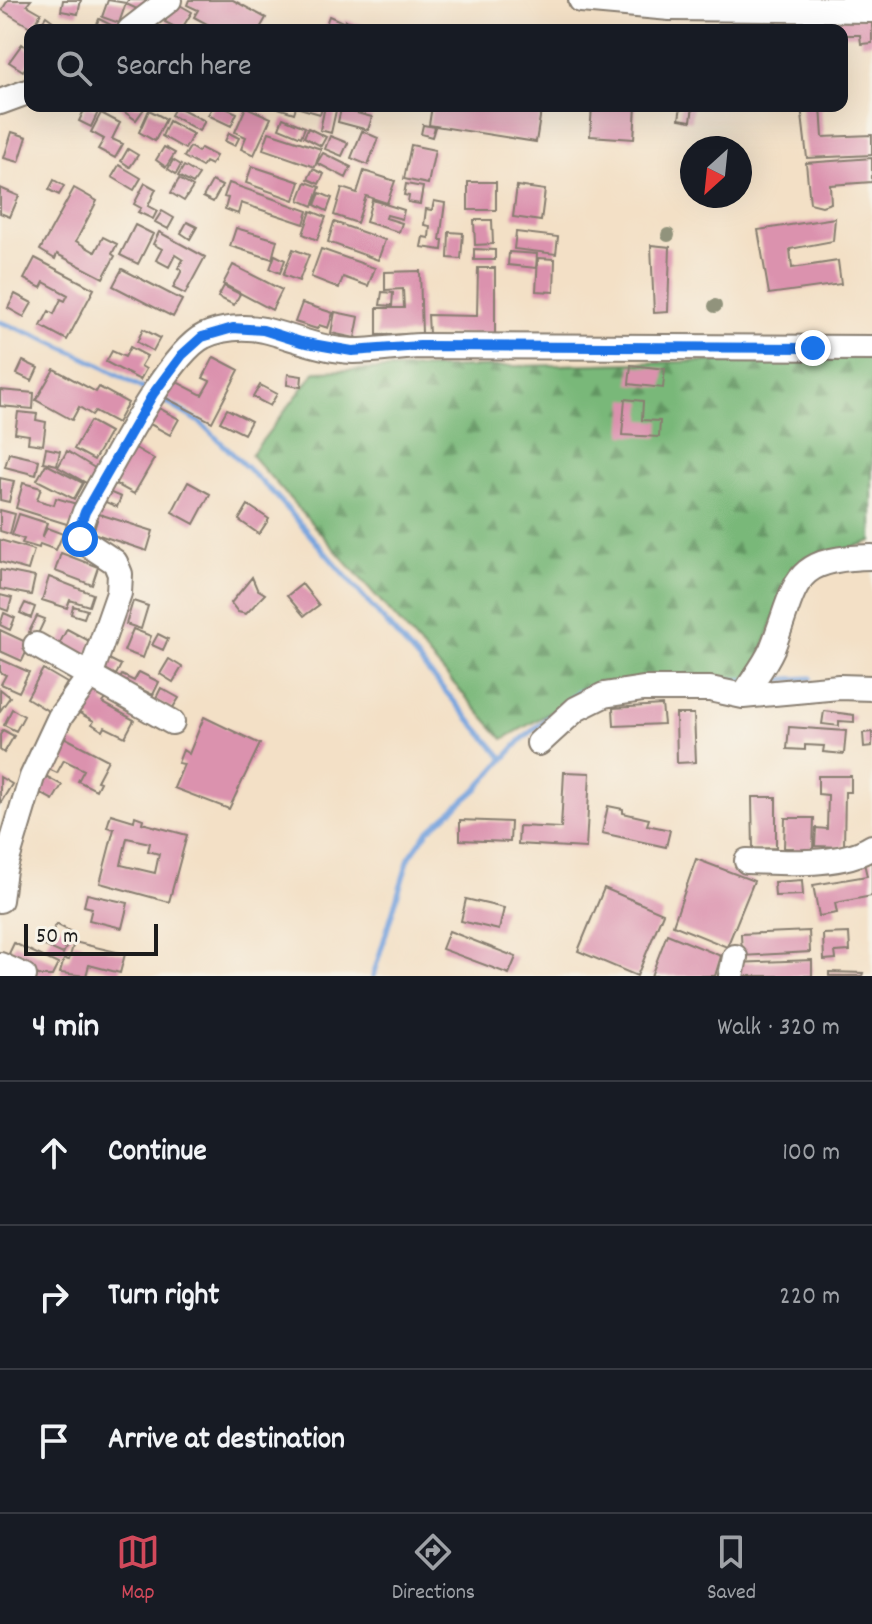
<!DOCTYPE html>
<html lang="en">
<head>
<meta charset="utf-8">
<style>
	:root { --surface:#171b24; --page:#242831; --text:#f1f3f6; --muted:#9ea1a6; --line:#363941; --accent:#d1495b }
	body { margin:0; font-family:Dekko,sans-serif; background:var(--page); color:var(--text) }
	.compass { position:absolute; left:680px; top:136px; width:72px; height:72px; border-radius:50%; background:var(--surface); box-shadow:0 8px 32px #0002; rotate:207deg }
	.scale { position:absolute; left:24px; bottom:20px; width:134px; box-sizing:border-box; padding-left:8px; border:4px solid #1c1c1c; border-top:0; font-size:22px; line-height:28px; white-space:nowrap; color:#1c1c1c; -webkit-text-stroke:6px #f7f3e8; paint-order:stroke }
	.stop { position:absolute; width:24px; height:24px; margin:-18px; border:6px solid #1a73e8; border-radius:50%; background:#fff }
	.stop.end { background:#1a73e8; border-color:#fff; box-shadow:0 2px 8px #0008 }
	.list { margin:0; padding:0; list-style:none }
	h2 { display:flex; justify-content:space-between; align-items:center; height:104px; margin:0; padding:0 32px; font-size:34px }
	h2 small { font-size:26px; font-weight:400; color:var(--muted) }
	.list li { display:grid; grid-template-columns:52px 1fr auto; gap:24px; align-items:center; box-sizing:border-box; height:144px; padding:0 32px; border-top:2px solid var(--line) }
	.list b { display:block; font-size:30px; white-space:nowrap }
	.list em { font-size:26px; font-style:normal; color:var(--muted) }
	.icon { flex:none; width:44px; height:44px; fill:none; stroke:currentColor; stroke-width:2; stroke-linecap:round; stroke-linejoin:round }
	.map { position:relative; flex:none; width:872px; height:976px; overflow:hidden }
	.search { position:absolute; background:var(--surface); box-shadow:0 8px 32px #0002; left:24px; right:24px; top:24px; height:88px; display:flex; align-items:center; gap:20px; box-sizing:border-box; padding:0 28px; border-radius:16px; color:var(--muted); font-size:30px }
	.sheet { height:536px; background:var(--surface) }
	nav { display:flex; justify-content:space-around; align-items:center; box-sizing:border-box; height:112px; border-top:2px solid var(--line); background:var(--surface); font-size:22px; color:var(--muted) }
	nav a { display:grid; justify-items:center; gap:4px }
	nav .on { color:var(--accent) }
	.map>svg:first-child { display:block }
	.forest { fill:url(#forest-firs); stroke:#4a6a4a; stroke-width:2 }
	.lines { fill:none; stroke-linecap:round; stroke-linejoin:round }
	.stream { stroke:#74a2dd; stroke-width:5 }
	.building { fill:#db92ae; fill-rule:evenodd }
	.minor-casing { stroke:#887e71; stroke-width:28 }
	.minor { stroke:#fff; stroke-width:24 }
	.tree { fill:#91937b }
	.route { stroke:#1a73e8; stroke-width:10 }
</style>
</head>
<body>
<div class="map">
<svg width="872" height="976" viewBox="0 0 872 976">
	<defs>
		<pattern id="forest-firs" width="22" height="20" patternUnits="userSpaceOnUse" patternTransform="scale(2)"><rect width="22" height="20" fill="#79b879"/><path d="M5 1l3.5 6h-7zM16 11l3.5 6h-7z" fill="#629562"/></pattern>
	</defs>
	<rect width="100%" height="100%" fill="#f7f3e8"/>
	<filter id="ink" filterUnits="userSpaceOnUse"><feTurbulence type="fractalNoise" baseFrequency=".0125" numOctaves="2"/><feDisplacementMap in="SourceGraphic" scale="16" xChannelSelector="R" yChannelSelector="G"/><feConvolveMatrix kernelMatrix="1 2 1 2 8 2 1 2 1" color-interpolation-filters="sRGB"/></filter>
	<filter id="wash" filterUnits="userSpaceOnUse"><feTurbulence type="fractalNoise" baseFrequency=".006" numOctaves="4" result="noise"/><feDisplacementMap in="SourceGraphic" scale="32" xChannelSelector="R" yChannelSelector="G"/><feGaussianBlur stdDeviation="1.8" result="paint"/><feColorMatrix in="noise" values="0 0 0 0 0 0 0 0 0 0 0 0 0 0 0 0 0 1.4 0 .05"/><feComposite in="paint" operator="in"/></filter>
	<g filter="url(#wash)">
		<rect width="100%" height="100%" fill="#f3e0c6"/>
		<!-- forest -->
		<path class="forest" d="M 872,357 L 872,541 L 793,567 L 750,684 L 598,686 L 503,739 L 251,455 L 316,371 Z"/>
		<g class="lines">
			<!-- stream -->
			<path class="stream" d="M 0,322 C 52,340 100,364 147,391
				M 159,398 L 201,423 L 277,497 L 504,759
				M 721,680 L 743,680
				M 765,680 L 811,678
				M 566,703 L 576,693 L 595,687
				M 373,976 L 409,858 L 428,831 L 477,789 L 521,740 L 549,717"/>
		</g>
		<g id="blocks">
			<!-- building -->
			<path class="building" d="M 8,0 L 31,0 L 27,5 L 41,13 L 32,28 L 2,10 Z
				M 63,0 L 81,0 L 78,14 L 61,11 Z
				M 108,0 L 126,3 L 119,23 L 102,17 Z
				M 128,0 L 152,0 L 146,13 L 126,4 Z
				M 189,0 L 233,0 L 266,18 L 259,30 L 218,30 L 194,17 L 198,10 L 187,5 Z
				M 176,3 L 192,12 L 181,30 L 165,22 Z
				M 46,16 L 57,24 L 54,30 L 37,30 Z
				M 329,16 L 343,22 L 340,30 L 324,30 Z
				M 872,17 L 872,43 L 861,44 L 860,35 L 842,35 L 842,30 L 804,30 L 803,19 Z
				M 99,19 L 115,27 L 113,30 L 94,30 Z
				M 345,20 L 380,29 L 380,30 L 343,30 Z
				M 22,44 L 30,50 L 30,61 L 23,71 L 9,62 Z
				M 86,106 L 99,110 L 91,127 L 79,121 Z
				M 116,106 L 146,106 L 136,120 Z
				M 176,106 L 205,121 L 199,131 L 171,115 Z
				M 213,106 L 221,106 L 237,113 L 231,126 L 208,115 Z
				M 323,106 L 320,114 L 296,107 L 294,113 L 275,107 Z
				M 325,106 L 337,106 L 331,133 L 320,130 Z
				M 432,106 L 506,106 L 541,111 L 536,142 L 429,125 Z
				M 592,106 L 636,106 L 634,139 L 590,136 Z
				M 681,106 L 693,106 L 691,121 L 679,119 Z
				M 801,106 L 821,106 L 823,137 L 872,135 L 872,155 L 807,158 Z
				M 246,107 L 271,118 L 254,155 L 241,149 L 246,137 L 235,132 Z
				M 341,109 L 372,117 L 368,130 L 338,122 Z
				M 149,110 L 166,119 L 155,141 L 139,132 Z
				M 101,113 L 120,123 L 112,139 L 123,144 L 115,158 L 98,149 L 104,139 L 91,132 Z
				M 283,118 L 305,127 L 301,137 L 279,128 Z
				M 169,121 L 193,134 L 185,149 L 162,136 Z
				M 423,125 L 435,127 L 432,137 L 421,134 Z
				M 308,128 L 326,137 L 321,146 L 304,137 Z
				M 362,131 L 378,138 L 368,165 L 351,158 Z
				M 12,132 L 27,137 L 19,162 L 4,158 Z
				M 269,132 L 321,149 L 315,167 L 263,149 Z
				M 229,133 L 239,138 L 235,146 L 225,141 Z
				M 330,136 L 348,143 L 342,156 L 325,149 Z
				M 411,145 L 435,150 L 428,184 L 404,179 Z
				M 164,147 L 175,153 L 166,167 L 156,160 Z
				M 190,147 L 198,152 L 201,148 L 216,156 L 211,165 L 205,162 L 202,167 L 184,157 Z
				M 128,149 L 138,155 L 130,167 L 121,161 Z
				M 323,153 L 351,167 L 346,178 L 317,163 Z
				M 872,158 L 872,182 L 830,185 L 831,203 L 822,206 L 810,203 L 806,163 Z
				M 173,160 L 181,165 L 176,174 L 168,169 Z
				M 119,165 L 141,178 L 134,190 L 112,177 Z
				M 184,166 L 199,175 L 193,184 L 178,176 Z
				M 252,166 L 300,182 L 294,200 L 246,183 Z
				M 313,169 L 324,174 L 319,184 L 308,179 Z
				M 364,171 L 395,181 L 387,203 L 366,196 L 357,223 L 334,215 L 342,188 L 357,193 Z
				M 179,179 L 193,187 L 184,201 L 171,193 Z
				M 54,180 L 64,186 L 59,195 L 49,190 Z
				M 212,181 L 222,186 L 213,202 L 203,197 Z
				M 306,182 L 320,187 L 313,206 L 299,200 Z
				M 468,182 L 496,182 L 496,210 L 468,210 Z
				M 145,183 L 156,189 L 148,206 L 157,211 L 153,219 L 138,212 L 141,208 L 134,204 Z
				M 229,183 L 308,211 L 304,224 L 241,203 L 238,214 L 225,209 L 228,198 L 224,197 Z
				M 406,184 L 423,187 L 420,204 L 408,202 L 409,196 L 404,195 Z
				M 517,186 L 545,190 L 541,221 L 513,217 Z
				M 0,188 L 19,196 L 10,217 L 0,213 Z
				M 74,188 L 97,201 L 76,241 L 95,252 L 103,237 L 117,244 L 112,254 L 115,256 L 103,278 L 57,254 L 55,259 L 40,250 Z
				M 320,193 L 332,198 L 327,211 L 315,205 Z
				M 372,200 L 404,210 L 402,219 L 387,215 L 386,218 L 402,223 L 399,232 L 366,222 Z
				M 434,201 L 445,203 L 440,240 L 443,240 L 442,250 L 421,247 L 423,237 L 429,238 L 430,226 L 424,225 L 426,209 L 432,210 Z
				M 162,211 L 174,218 L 168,229 L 155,222 Z
				M 311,211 L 326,217 L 317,240 L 303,234 Z
				M 835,218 L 833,241 L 790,249 L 792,268 L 838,261 L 841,284 L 769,294 L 758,230 Z
				M 474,220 L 492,220 L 493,244 L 475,245 Z
				M 187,222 L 197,227 L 190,239 L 181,233 Z
				M 334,222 L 385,240 L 378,260 L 328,242 Z
				M 135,225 L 153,234 L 138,264 L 120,255 Z
				M 236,228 L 277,240 L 272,259 L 230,246 Z
				M 159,232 L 205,257 L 185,294 L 173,288 L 182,270 L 178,268 L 183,260 L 175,255 L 169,267 L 156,260 L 162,249 L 153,244 Z
				M 449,232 L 463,233 L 461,259 L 448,258 Z
				M 516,232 L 558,237 L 556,254 L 514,249 Z
				M 651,245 L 670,247 L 668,312 L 654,313 Z
				M 293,249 L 309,255 L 299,281 L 283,275 Z
				M 321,249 L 375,268 L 368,286 L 343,277 L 339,288 L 311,277 Z
				M 474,249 L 495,250 L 495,260 L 474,260 Z
				M 509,252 L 537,254 L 536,268 L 508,265 Z
				M 275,255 L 285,260 L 280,273 L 270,269 Z
				M 35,258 L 94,289 L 67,340 L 41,326 L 49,311 L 54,314 L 61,299 L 65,301 L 68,295 L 44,282 L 41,288 L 24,279 Z
				M 538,258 L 555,259 L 554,292 L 536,291 Z
				M 233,265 L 282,290 L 272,310 L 223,284 Z
				M 478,268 L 495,268 L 495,334 L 429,334 L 428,315 L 477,316 Z
				M 122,269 L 182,300 L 173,317 L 113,286 Z
				M 420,271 L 422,334 L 377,335 L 377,308 L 404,308 L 403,289 L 385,290 L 385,272 Z
				M 224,286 L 240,294 L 234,305 L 218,297 Z
				M 382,292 L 393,293 L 392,306 L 380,305 Z
				M 15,294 L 32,303 L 24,317 L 8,308 Z
				M 302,303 L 333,313 L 328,328 L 319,325 L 317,329 L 295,322 Z
				M 335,312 L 359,317 L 355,338 L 331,333 Z
				M 143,329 L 160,338 L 153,351 L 137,342 Z
				M 130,347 L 147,356 L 141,366 L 146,369 L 140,380 L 106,362 L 112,351 L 125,357 Z
				M 214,357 L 239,370 L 212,422 L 166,398 L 175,381 L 202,395 L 210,381 L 203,378 Z
				M 23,361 L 38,368 L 32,381 L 17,374 Z
				M 631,365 L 665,369 L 663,388 L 629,384 Z
				M 54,369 L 96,392 L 99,387 L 128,403 L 117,423 L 95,411 L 92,415 L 79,407 L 72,420 L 36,400 Z
				M 288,374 L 302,376 L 301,387 L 287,385 Z
				M 260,385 L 277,394 L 270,406 L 253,397 Z
				M 0,390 L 34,393 L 33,409 L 0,406 Z
				M 625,399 L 643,401 L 642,420 L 660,421 L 659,437 L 622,435 Z
				M 159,408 L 179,419 L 170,435 L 150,424 Z
				M 227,409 L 251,421 L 244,434 L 220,422 Z
				M 18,412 L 37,414 L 36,420 L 46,422 L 43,445 L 28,443 L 29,435 L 15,433 Z
				M 90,421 L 110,432 L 94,460 L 74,449 Z
				M 132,446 L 154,459 L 134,494 L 112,482 Z
				M 46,448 L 60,451 L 57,465 L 43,462 Z
				M 67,451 L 98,470 L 90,485 L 58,467 Z
				M 9,453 L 39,460 L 36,475 L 5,467 Z
				M 46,464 L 83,483 L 74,499 L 37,480 Z
				M 0,478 L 14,481 L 9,502 L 0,500 Z
				M 188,482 L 210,494 L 194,524 L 172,512 Z
				M 23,483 L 41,488 L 37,500 L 54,505 L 56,498 L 80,505 L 73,526 L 16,508 Z
				M 104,490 L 121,497 L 117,507 L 101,500 Z
				M 248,505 L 269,519 L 259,534 L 239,520 Z
				M 0,510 L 15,514 L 10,534 L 0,531 Z
				M 19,514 L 47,523 L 42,538 L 47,528 L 63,534 L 56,550 L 40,544 L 39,548 L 22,543 L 24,539 L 12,535 Z
				M 99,514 L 153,531 L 147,551 L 93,533 Z
				M 0,540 L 34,550 L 28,570 L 0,562 Z
				M 61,553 L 98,567 L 92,585 L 55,571 Z
				M 0,570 L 35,577 L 31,595 L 0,589 Z
				M 49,577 L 93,594 L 89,606 L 70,600 L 67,608 L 42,600 Z
				M 252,577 L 257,589 L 265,594 L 246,614 L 238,612 L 231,603 Z
				M 302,584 L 319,605 L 304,616 L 287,596 Z
				M 0,595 L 12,598 L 8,611 L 0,608 Z
				M 133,601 L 148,606 L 141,629 L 126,624 Z
				M 25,603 L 35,607 L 31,618 L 20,613 Z
				M 73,606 L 87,610 L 84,618 L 71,614 Z
				M 4,613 L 15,618 L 10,630 L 0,625 Z
				M 37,616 L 45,619 L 37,636 L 29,632 Z
				M 67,629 L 93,643 L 81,664 L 56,650 Z
				M 133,629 L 151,636 L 143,658 L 124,651 Z
				M 0,630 L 30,644 L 22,661 L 0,651 Z
				M 158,634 L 168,639 L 163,650 L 152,645 Z
				M 105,657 L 121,665 L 116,675 L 101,667 Z
				M 0,659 L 29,672 L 19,692 L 1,684 L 6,675 L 0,672 Z
				M 169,659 L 182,667 L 173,682 L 160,674 Z
				M 43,669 L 67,683 L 50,712 L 27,698 Z
				M 139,672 L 159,682 L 153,695 L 135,686 L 132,693 L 116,685 L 122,675 L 134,681 Z
				M 86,688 L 106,699 L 103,703 L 134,720 L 125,737 L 105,727 L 103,731 L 92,724 L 94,721 L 74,710 Z
				M 161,688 L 179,698 L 172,709 L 155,700 Z
				M 0,689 L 10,697 L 0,711 Z
				M 662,705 L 664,724 L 614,726 L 613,708 Z
				M 12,709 L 24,716 L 16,731 L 4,725 Z
				M 824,711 L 854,715 L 854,722 L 839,721 L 839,726 L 822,724 Z
				M 676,714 L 694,714 L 696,762 L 677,763 Z
				M 204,717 L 260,744 L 229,809 L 174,788 L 184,764 L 178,763 L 183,750 L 189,754 Z
				M 789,727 L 846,731 L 844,754 L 823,752 L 824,746 L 805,745 L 805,750 L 787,749 Z
				M 3,730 L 14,736 L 4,753 L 0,750 L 0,735 Z
				M 872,732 L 872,746 L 864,747 L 863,733 Z
				M 58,734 L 108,760 L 97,781 L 100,782 L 96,790 L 78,781 L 84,770 L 64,760 L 57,773 L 42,766 Z
				M 564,772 L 590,773 L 586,848 L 518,844 L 519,826 L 561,828 Z
				M 40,773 L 62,785 L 53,800 L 31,788 Z
				M 818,776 L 851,776 L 851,792 L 845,792 L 844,847 L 815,846 L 816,828 L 827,829 L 828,795 L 818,794 Z
				M 0,777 L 12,784 L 0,804 Z
				M 752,797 L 776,797 L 776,848 L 753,849 Z
				M 608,806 L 623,809 L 623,813 L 649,819 L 647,825 L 670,830 L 666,847 L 602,833 Z
				M 111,814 L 134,821 L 135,816 L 143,819 L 142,823 L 187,835 L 169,902 L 100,883 L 114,829 L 107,827 ZM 127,838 L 150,843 L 148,851 L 159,854 L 155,873 L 121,865 Z
				M 785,818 L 814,818 L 813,849 L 805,849 L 804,854 L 793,853 L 793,848 L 784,848 Z
				M 460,820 L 511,822 L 510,842 L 460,840 Z
				M 696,859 L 754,881 L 727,947 L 673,925 Z
				M 872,861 L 872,896 L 835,903 L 837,913 L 819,916 L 813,885 L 867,876 L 864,863 Z
				M 802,880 L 803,895 L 775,896 L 774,882 Z
				M 604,888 L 663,913 L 637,976 L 578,951 Z
				M 87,894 L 128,903 L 122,928 L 89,920 L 92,908 L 84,906 Z
				M 466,899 L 504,908 L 499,930 L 461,921 Z
				M 56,924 L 73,933 L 63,954 L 45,946 Z
				M 449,931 L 516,957 L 509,974 L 442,949 Z
				M 809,931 L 810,952 L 742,956 L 741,934 Z
				M 849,933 L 850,951 L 835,952 L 836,959 L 824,960 L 823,934 Z
				M 667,934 L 721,956 L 715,976 L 651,976 Z
				M 74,942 L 125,954 L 120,973 L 89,965 L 86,976 L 60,973 L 64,959 L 69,960 Z
				M 14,943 L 58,964 L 52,976 L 41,976 L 6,960 Z
				M 812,960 L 812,976 L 736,976 L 735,963 Z
				M 829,972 L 863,973 L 862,976 L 829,976 Z"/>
		</g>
	</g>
	<g filter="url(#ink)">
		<use href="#blocks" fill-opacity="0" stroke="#887e71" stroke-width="2"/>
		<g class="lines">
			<defs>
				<path id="minor" d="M 581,0 L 670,8 L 872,10
					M 130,30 L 169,0
					M 0,102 L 30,91
					M 36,645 L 172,722
					M 743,696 C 752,681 765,665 772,649 C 798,583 789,558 872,557
					M 539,743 L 576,709 L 604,695 L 643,689 L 710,689 L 743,696 L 839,687 L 872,688
					M 747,861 C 784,862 841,867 872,847
					M 0,900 L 4,870 L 32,777 L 60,717 L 90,676 L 119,593 L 120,574 L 115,562 L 80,539 L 78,532 L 85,512 C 107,474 168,353 204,336 C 222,328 244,326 264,330 C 293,337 322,350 353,351 C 375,351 398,347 420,346 L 872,348
					M 0,965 L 24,976
					M 731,976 L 735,957"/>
			</defs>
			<!-- minor casing -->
			<use href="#minor" class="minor-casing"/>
			<!-- minor -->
			<use href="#minor" class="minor"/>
		</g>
		<!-- trees -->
		<g class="tree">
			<circle cx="668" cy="235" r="7"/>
			<circle cx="715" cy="306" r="7"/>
		</g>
	</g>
	<g class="lines" filter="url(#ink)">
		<!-- route -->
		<path class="route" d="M 80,539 L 78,532 L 85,512 L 153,394 L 182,355 L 202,337 L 233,328 L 263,330 L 301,342 L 352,351 L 420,346 L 813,348"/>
	</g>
</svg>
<svg class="compass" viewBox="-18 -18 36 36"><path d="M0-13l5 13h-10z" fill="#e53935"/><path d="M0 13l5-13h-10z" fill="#9ea1a6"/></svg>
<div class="scale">50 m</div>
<div class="stop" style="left:80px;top:539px"></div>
<div class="stop end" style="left:813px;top:348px"></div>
<div class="search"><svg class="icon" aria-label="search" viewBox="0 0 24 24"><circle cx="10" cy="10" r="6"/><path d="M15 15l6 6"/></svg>Search here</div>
</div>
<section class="sheet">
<h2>4 min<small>Walk · 320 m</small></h2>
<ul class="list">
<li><svg class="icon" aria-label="ahead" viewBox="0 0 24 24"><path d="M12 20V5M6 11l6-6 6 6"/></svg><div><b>Continue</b></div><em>100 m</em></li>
<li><svg class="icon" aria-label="right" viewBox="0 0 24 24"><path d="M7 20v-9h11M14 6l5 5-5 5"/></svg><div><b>Turn right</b></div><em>220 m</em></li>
<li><svg class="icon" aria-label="arrive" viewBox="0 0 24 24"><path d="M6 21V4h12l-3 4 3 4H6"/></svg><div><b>Arrive at destination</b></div></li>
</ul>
</section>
<nav>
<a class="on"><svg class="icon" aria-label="map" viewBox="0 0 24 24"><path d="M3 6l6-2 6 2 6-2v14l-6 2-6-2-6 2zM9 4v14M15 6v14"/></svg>Map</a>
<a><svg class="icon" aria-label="directions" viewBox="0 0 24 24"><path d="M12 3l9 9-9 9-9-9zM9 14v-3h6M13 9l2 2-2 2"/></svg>Directions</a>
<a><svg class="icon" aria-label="saved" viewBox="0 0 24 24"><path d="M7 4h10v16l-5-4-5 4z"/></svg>Saved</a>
</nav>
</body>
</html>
